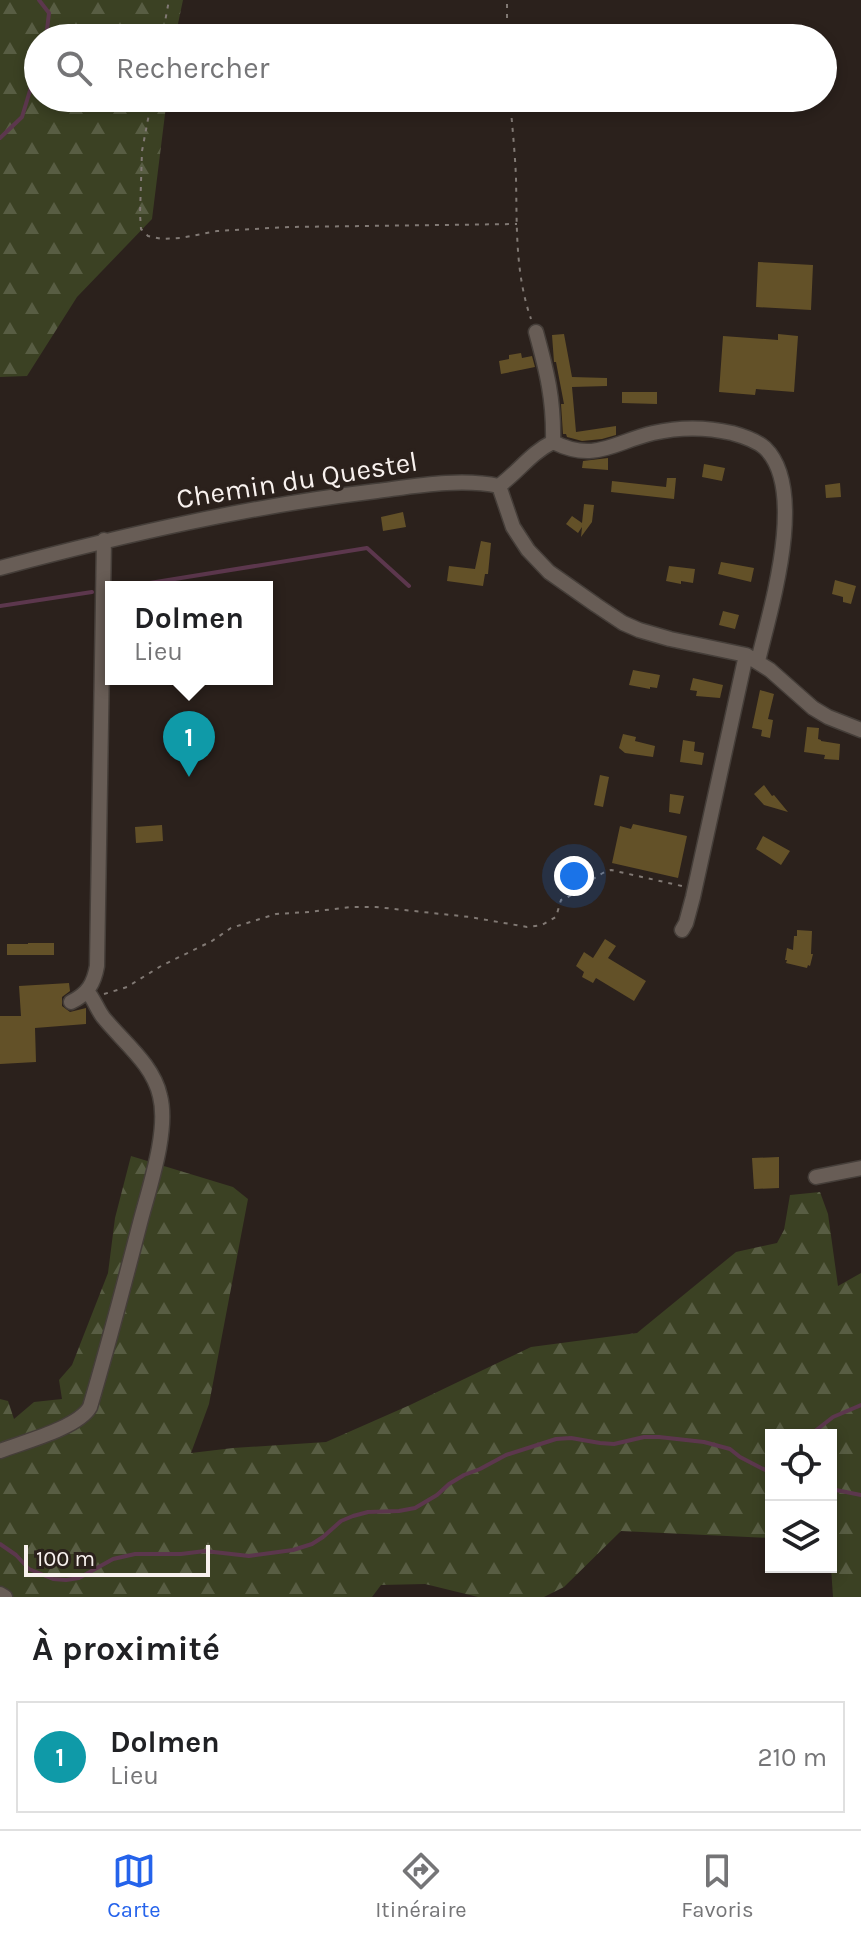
<!DOCTYPE html>
<html lang="fr">
<head>
<meta charset="utf-8">
<style>
	:root { --surface:#fff; --page:#f2f2f2; --text:#202124; --muted:#757577; --line:#e0e0e0; --accent:#2563eb }
	body { margin:0; font-family:Karla,sans-serif; background:var(--page); color:var(--text) }
	.controls { position:absolute; right:24px; bottom:24px; display:grid; overflow:hidden; border-radius:0px; box-shadow:0 4px 12px #0003 }
	.controls button { width:72px; height:72px; display:grid; place-items:center; padding:0; border:0; border-bottom:2px solid var(--line); background:var(--surface); color:var(--text); font:40px sans-serif }
	.scale { position:absolute; left:24px; bottom:20px; width:186px; box-sizing:border-box; padding-left:8px; border:4px solid #f8f1ee; border-top:0; font-size:22px; line-height:28px; white-space:nowrap; color:#f8f1ee; -webkit-text-stroke:6px #2b211c; paint-order:stroke }
	.you { position:absolute; left:574px; top:876px; width:28px; height:28px; margin:-20px; border:6px solid #fff; border-radius:50%; background:#1a73e8; box-shadow:0 0 0 12px #1a73e833 }
	.badge { display:grid; place-items:center; width:52px; height:52px; border-radius:50%; background:var(--accent); color:#fff; font-size:26px; font-weight:700 }
	.pin { position:absolute; translate:-50% -66px; filter:drop-shadow(0 2px 4px #0008) }
	.pin::after { content:''; position:absolute; top:42px; width:28px; height:24px; background:inherit; clip-path:polygon(0 0,100% 0,50% 100%) }
	.popup { position:absolute; left:105px; top:581px; width:168px; height:104px; box-sizing:border-box; display:grid; place-content:center; border-radius:0px; background:var(--surface); filter:drop-shadow(0 2px 6px #0005); font-size:26px; white-space:nowrap; color:var(--muted) }
	.popup b { font-size:30px; color:var(--text) }
	.popup::after { content:''; position:absolute; left:50%; top:100%; margin-left:-16px; border:16px solid transparent; border-top-color:var(--surface) }
	.list { margin:0; padding:0; list-style:none }
	h2 { display:flex; justify-content:space-between; align-items:center; height:104px; margin:0; padding:0 32px; font-size:34px }
	h2 small { font-size:26px; font-weight:400; color:var(--muted) }
	.list li { display:grid; grid-template-columns:52px 1fr auto; gap:24px; align-items:center; box-sizing:border-box; height:112px; margin:0 16px 16px; padding:0 16px; border:2px solid var(--line); border-radius:0px }
	.list b { display:block; font-size:30px; white-space:nowrap }
	.list p { margin:0; font-size:26px; white-space:nowrap; color:var(--muted) }
	.list em { font-size:26px; font-style:normal; color:var(--muted) }
	.icon { flex:none; width:44px; height:44px; fill:none; stroke:currentColor; stroke-width:2; stroke-linecap:round; stroke-linejoin:round }
	.map { position:relative; flex:none; width:861px; height:1597px; overflow:hidden }
	.search { position:absolute; background:var(--surface); box-shadow:0 4px 12px #0003; left:24px; right:24px; top:24px; height:88px; display:flex; align-items:center; gap:20px; box-sizing:border-box; padding:0 28px; border-radius:44px; color:var(--muted); font-size:30px }
	.sheet { height:232px; background:var(--surface) }
	nav { display:flex; justify-content:space-around; align-items:center; box-sizing:border-box; height:112px; border-top:2px solid var(--line); background:var(--surface); font-size:22px; color:var(--muted) }
	nav a { display:grid; justify-items:center; gap:4px }
	nav .on { color:var(--accent) }
	.map>svg:first-child { display:block }
	.forest { fill:url(#forest-firs) }
	.lines { fill:none; stroke-linecap:round; stroke-linejoin:round }
	.stream { stroke:#5c374d; stroke-width:4 }
	.building { fill:#635128 }
	.minor-casing { stroke:#453e39; stroke-width:17 }
	.path { stroke:#817974; stroke-width:2; stroke-dasharray:4 6; stroke-linecap:butt }
	.minor { stroke:#685d56; stroke-width:14 }
	.labels { text-anchor:middle; dominant-baseline:central; stroke-width:7; stroke-linejoin:round; paint-order:stroke }
	.street-label { font-size:28px; fill:#f8f1ee; stroke:#2b211c }
</style>
</head>
<body>
<div class="map">
<svg width="861" height="1597" viewBox="0 0 861 1597">
	<defs>
		<pattern id="forest-firs" width="22" height="20" patternUnits="userSpaceOnUse" patternTransform="scale(2)"><rect width="22" height="20" fill="#3b4123"/><path d="M5 1l3.5 6h-7zM16 11l3.5 6h-7z" fill="#585d43"/></pattern>
	</defs>
	<rect width="100%" height="100%" fill="#2b211c"/>
	<!-- forest -->
	<path class="forest" d="M 0,0 L 183,0 L 175,38 L 38,38 L 38,98 L 167,98 L 152,219 L 77,297 L 27,376 L 0,377 Z
		M 131,1156 L 233,1187 L 248,1199 L 209,1404 L 191,1453 L 233,1448 L 326,1442 L 410,1405 L 531,1347 L 637,1333 L 736,1252 L 777,1243 L 784,1230 L 790,1195 L 820,1192 L 828,1214 L 838,1286 L 861,1273 L 861,1597 L 833,1597 L 831,1567 L 831,1435 L 771,1435 L 771,1538 L 621,1531 L 564,1587 L 544,1597 L 478,1597 L 425,1584 L 381,1585 L 372,1597 L 0,1597 L 0,1399 L 8,1401 L 14,1419 L 34,1402 L 62,1399 L 59,1380 L 72,1365 L 108,1273 L 115,1218 Z"/>
	<g class="lines">
		<!-- stream -->
		<path class="stream" d="M 39,0 L 49,13 L 46,38
			M 0,138 L 22,117 L 38,64
			M 125,587 L 367,548 L 409,586
			M 0,606 L 92,592
			M 810,1435 L 833,1417 L 861,1405
			M 831,1489 L 861,1495
			M 0,1544 L 16,1555 L 29,1569 L 53,1579 L 66,1580 L 79,1578 L 113,1559 L 135,1554 L 181,1554 L 205,1551 L 249,1556 L 293,1550 L 312,1544 L 323,1537 L 341,1521 L 353,1516 L 368,1512 L 399,1511 L 415,1508 L 437,1495 L 449,1484 L 464,1475 L 480,1469 L 506,1455 L 556,1439 L 571,1438 L 600,1443 L 614,1444 L 644,1437 L 659,1437 L 704,1442 L 730,1449 L 740,1457 L 771,1473"/>
	</g>
	<!-- building -->
	<path class="building" d="M 758,262 L 813,265 L 811,310 L 756,307 Z
		M 564,334 L 572,377 L 607,378 L 607,386 L 572,387 L 576,432 L 616,426 L 616,435 L 602,439 L 582,441 L 571,438 L 567,437 L 566,434 L 563,434 L 561,404 L 564,404 L 556,362 L 554,362 L 552,335 Z
		M 778,334 L 798,336 L 794,392 L 756,389 L 755,395 L 719,392 L 723,336 L 778,340 Z
		M 521,353 L 522,358 L 532,356 L 535,367 L 501,374 L 499,361 L 509,359 L 509,355 Z
		M 622,392 L 657,392 L 657,404 L 622,403 Z
		M 608,458 L 608,470 L 582,468 L 583,461 Z
		M 704,464 L 725,468 L 722,481 L 702,477 Z
		M 667,478 L 676,478 L 674,499 L 611,492 L 612,481 L 666,487 Z
		M 840,483 L 841,497 L 826,498 L 825,485 Z
		M 584,504 L 594,505 L 592,522 L 581,537 L 582,527 L 578,533 L 566,524 L 572,516 L 582,523 Z
		M 403,512 L 406,527 L 383,531 L 381,517 Z
		M 481,541 L 491,543 L 488,574 L 485,574 L 483,586 L 447,581 L 449,566 L 475,569 Z
		M 721,562 L 754,568 L 751,582 L 718,574 Z
		M 669,566 L 695,569 L 693,583 L 681,581 L 681,584 L 666,581 Z
		M 835,580 L 856,586 L 851,604 L 843,602 L 843,597 L 832,594 Z
		M 723,611 L 739,615 L 735,629 L 719,625 Z
		M 633,670 L 660,675 L 657,688 L 650,687 L 650,689 L 629,685 Z
		M 693,678 L 723,685 L 720,698 L 696,696 L 697,691 L 690,690 Z
		M 760,690 L 774,694 L 768,719 L 773,720 L 770,738 L 761,736 L 762,730 L 752,728 Z
		M 807,727 L 819,728 L 818,739 L 821,740 L 821,741 L 840,744 L 839,760 L 824,759 L 825,755 L 804,752 Z
		M 623,734 L 636,737 L 635,741 L 655,746 L 653,757 L 625,753 L 619,748 Z
		M 683,740 L 695,742 L 694,751 L 704,753 L 702,765 L 680,762 Z
		M 600,775 L 609,777 L 603,807 L 594,805 Z
		M 764,785 L 772,796 L 774,795 L 788,812 L 764,805 L 754,794 Z
		M 670,794 L 684,796 L 680,814 L 669,812 Z
		M 633,824 L 687,836 L 678,878 L 612,863 L 620,826 L 631,829 Z
		M 162,825 L 163,841 L 136,843 L 135,827 Z
		M 763,836 L 790,851 L 781,865 L 756,849 Z
		M 797,930 L 812,931 L 811,954 L 813,954 L 810,966 L 808,965 L 807,968 L 786,963 L 787,960 L 785,960 L 787,948 L 793,950 L 794,936 L 797,936 Z
		M 605,939 L 616,946 L 608,958 L 646,981 L 634,1001 L 596,978 L 593,983 L 582,977 L 584,972 L 576,966 L 584,952 L 593,958 Z
		M 28,943 L 54,943 L 54,955 L 7,955 L 7,944 L 28,944 Z
		M 69,983 L 70,991 L 62,997 L 62,1006 L 70,1012 L 86,1008 L 86,1024 L 35,1028 L 36,1062 L 0,1064 L 0,1016 L 21,1016 L 19,986 Z
		M 779,1157 L 779,1188 L 754,1189 L 752,1158 Z"/>
	<g class="lines">
		<defs>
			<path id="minor" d="M 536,332 C 547,372 554,400 553,442
				M 553,442 C 595,463 614,442 653,433 C 679,427 706,427 732,433 C 743,436 756,440 765,448 C 808,490 770,610 758,661
				M 499,486 L 513,527 L 528,550 L 549,572 L 596,605 L 623,623 L 639,630 L 670,639 L 746,655 L 770,670 L 813,708 L 828,717 L 861,730
				M 0,568 C 124,535 249,506 377,491 C 416,486 460,478 499,486 C 518,472 532,452 553,442
				M 682,930 L 686,923 L 693,897 L 746,655
				M 71,1002 C 88,994 94,983 97,966 L 104,540
				M 816,1177 L 861,1168
				M 0,1451 C 23,1442 78,1428 90,1407 C 108,1346 124,1285 140,1223 C 149,1188 169,1131 160,1096 C 153,1064 123,1042 103,1017 C 97,1009 94,999 87,991
				M 0,1594 L 5,1597"/>
		</defs>
		<!-- minor casing -->
		<use href="#minor" class="minor-casing"/>
		<!-- path -->
		<path class="path" d="M 162,38 L 169,0
			M 507,38 L 507,0
			M 152,98 L 142,151 L 140,214 L 141,229 L 148,236 L 162,239 L 181,238 L 217,231 L 289,227 L 517,224
			M 510,98 C 512,125 515,152 516,178 C 517,226 515,273 531,319
			M 104,994 L 127,987 L 161,966 L 212,941 L 231,928 L 276,914 L 309,912 L 351,907 L 376,907 L 470,917 L 527,927 L 542,925 L 556,917 L 561,900 C 580,893 594,874 611,870 L 682,886"/>
		<!-- minor -->
		<use href="#minor" class="minor"/>
	</g>
	<g class="labels">
		<!-- street labels -->
		<g class="street-label">
			<text transform="translate(297 480) rotate(-9)">Chemin du Questel</text>
		</g>
	</g>
</svg>
<div class="controls">
<button><svg class="icon" aria-label="locate" viewBox="0 0 24 24"><circle cx="12" cy="12" r="6"/><path d="M12 2v4M12 18v4M2 12h4M18 12h4"/></svg></button>
<button><svg class="icon" aria-label="layers" viewBox="0 0 24 24"><path d="M12 4l9 5-9 5-9-5zM3 14l9 5 9-5"/></svg></button>
</div>
<div class="scale">100 m</div>
<div class="you"></div>
<div class="pin badge" style="left:189px;top:777px;background:#0f9aa8">1</div>
<div class="popup"><b>Dolmen</b>Lieu</div>
<div class="search"><svg class="icon" aria-label="search" viewBox="0 0 24 24"><circle cx="10" cy="10" r="6"/><path d="M15 15l6 6"/></svg>Rechercher</div>
</div>
<section class="sheet">
<h2>À proximité<small></small></h2>
<ul class="list">
<li><span class="badge" style="background:#0f9aa8">1</span><div><b>Dolmen</b><p>Lieu</p></div><em>210 m</em></li>
</ul>
</section>
<nav>
<a class="on"><svg class="icon" aria-label="map" viewBox="0 0 24 24"><path d="M3 6l6-2 6 2 6-2v14l-6 2-6-2-6 2zM9 4v14M15 6v14"/></svg>Carte</a>
<a><svg class="icon" aria-label="directions" viewBox="0 0 24 24"><path d="M12 3l9 9-9 9-9-9zM9 14v-3h6M13 9l2 2-2 2"/></svg>Itinéraire</a>
<a><svg class="icon" aria-label="saved" viewBox="0 0 24 24"><path d="M7 4h10v16l-5-4-5 4z"/></svg>Favoris</a>
</nav>
</body>
</html>
